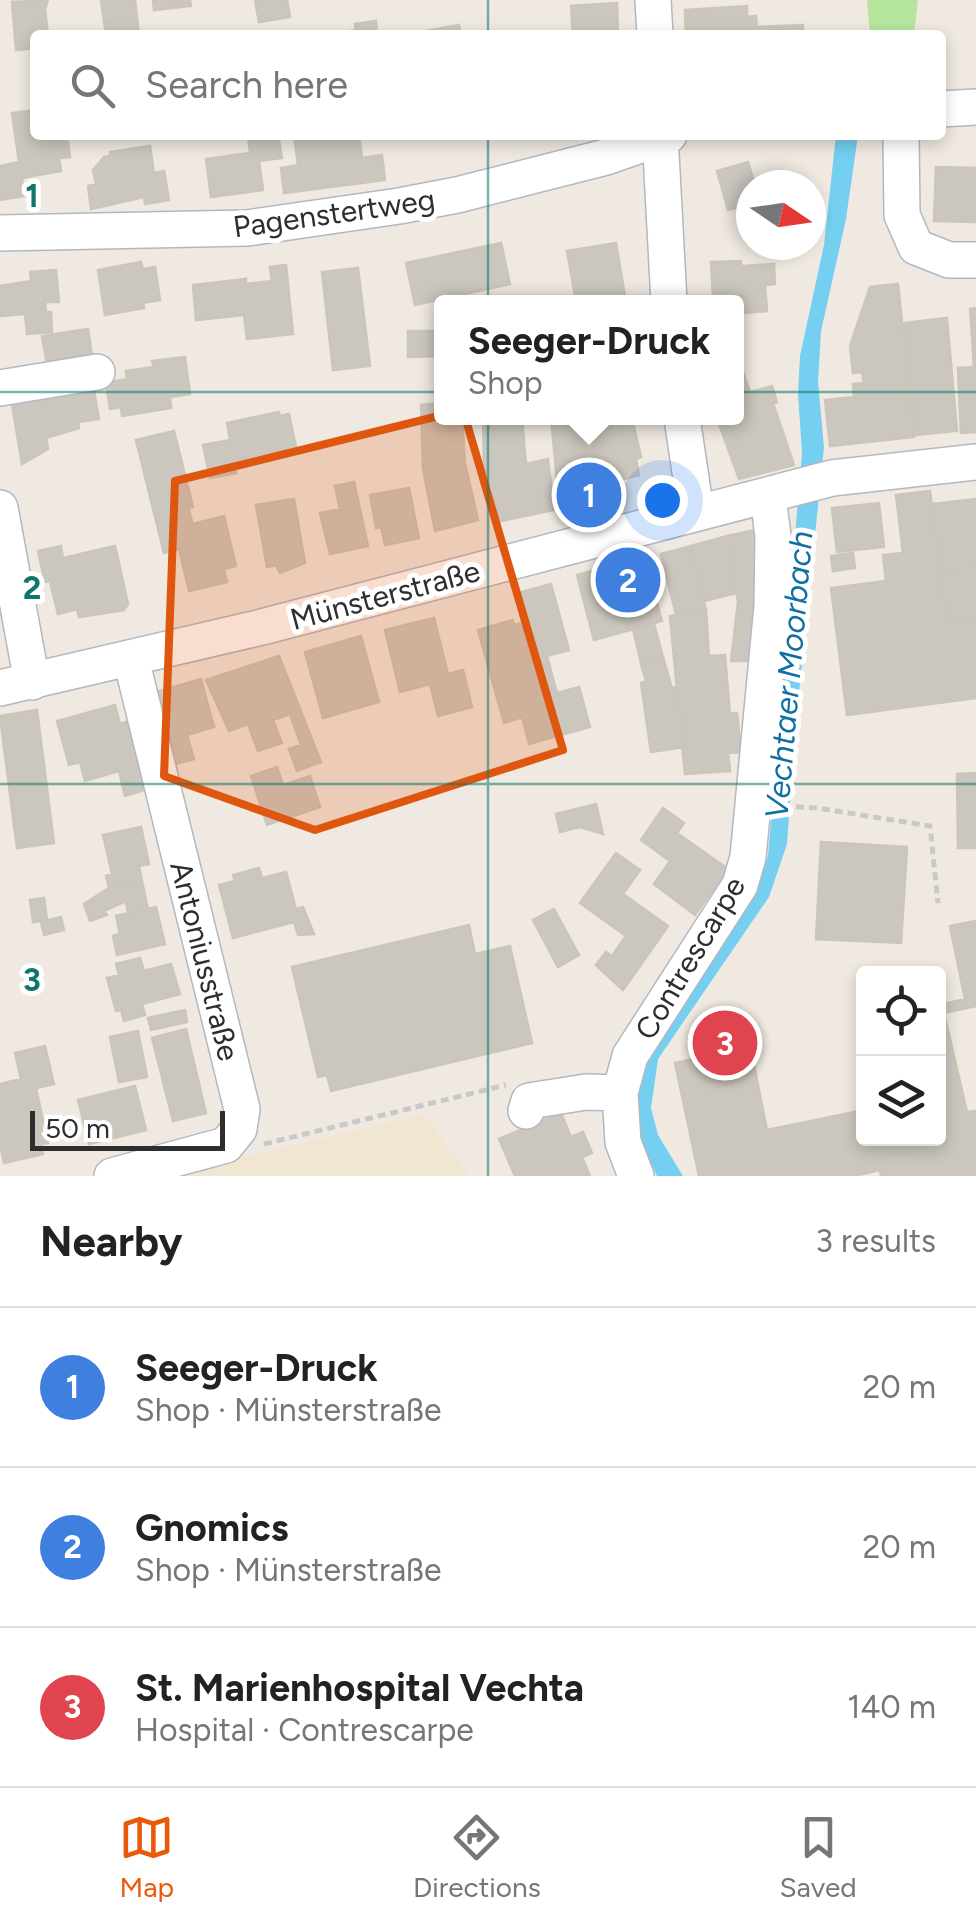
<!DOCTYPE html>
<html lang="en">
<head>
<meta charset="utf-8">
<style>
	:root { --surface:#fff; --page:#f6f6f6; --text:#222; --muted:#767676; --line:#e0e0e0; --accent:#ea580c }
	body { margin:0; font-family:Figtree,sans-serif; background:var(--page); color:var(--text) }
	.controls { position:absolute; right:30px; bottom:30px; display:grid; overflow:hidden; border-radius:10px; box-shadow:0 5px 15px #0003 }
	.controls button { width:90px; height:90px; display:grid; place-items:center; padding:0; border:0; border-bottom:2px solid var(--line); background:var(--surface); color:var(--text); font:50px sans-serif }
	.compass { position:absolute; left:736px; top:170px; width:90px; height:90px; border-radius:50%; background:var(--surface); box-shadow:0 5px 15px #0003; rotate:103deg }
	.scale { position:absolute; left:30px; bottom:25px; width:195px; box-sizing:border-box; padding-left:10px; border:5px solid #2e2e2e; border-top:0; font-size:28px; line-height:35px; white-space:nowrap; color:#2e2e2e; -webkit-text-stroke:8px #fff; paint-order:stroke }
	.you { position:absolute; left:662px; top:500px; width:35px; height:35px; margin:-25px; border:8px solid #fff; border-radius:50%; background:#1a73e8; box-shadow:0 0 0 15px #1a73e833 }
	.badge { display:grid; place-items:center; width:65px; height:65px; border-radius:50%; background:var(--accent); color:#fff; font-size:32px; font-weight:700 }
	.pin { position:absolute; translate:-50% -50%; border:5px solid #fff; box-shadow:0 2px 10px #0006 }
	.popup { position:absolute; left:434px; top:295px; width:310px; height:130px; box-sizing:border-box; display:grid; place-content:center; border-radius:10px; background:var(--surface); filter:drop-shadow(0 2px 8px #0005); font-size:32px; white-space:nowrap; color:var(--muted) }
	.popup b { font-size:38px; color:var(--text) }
	.popup::after { content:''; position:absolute; left:50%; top:100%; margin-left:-20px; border:20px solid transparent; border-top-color:var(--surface) }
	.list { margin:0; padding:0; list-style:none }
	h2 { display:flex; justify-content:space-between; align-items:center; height:130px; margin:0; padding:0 40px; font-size:42px }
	h2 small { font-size:32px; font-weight:400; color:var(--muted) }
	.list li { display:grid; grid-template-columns:65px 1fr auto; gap:30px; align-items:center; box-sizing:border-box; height:160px; padding:0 40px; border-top:2px solid var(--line) }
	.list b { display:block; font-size:38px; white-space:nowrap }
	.list p { margin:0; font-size:32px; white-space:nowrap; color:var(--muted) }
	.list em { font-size:32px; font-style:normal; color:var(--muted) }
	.icon { flex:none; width:55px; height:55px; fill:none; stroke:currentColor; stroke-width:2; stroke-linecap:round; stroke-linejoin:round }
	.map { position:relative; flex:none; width:976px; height:1176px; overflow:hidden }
	.search { position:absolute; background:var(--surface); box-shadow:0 5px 15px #0003; left:30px; right:30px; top:30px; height:110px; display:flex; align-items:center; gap:25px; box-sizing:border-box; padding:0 35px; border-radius:10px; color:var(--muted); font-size:38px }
	.sheet { height:610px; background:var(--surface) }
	nav { display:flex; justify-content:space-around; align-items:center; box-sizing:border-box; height:140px; border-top:2px solid var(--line); background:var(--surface); font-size:28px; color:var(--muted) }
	nav a { display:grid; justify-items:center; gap:5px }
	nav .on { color:var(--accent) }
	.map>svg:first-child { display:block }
	.education { fill:#f0e6d1 }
	.green { fill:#b6e59e }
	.water { fill:#75cff0 }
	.building { fill:#cbc7bf; stroke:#cbc5ba; stroke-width:2.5 }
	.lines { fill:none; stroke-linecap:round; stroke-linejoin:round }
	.minor-casing { stroke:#b4b7c1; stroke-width:38 }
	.path { stroke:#c9c9c9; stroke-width:5; stroke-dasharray:8 5; stroke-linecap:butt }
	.minor { stroke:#fff; stroke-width:35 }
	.marked { fill:#df570e; fill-opacity:0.2; stroke:#df570e; stroke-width:8; stroke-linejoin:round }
	.grid { fill:none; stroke:#0f766e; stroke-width:2.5; stroke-opacity:0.55 }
	.labels { text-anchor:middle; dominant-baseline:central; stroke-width:10; stroke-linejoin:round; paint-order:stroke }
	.street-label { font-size:30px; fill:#2e2e2e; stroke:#fff }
	.water-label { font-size:32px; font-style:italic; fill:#0d6fa3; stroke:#fff }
	.grid-label { font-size:32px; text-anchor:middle; font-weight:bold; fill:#0f766e; stroke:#fff; stroke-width:10; stroke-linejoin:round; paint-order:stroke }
</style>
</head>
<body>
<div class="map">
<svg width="976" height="1176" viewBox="0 0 976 1176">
	<rect width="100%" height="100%" fill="#efe9e1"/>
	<!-- education -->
	<path class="education" d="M 424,1114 L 470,1176 L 163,1176 Z"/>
	<!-- green -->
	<path class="green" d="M 867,0 L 918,0 L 914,35 L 870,35 Z"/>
	<!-- water -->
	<path class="water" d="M 836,135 L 858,135 L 846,219 L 821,331 L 818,382 L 824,447 L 794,741 L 787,844 L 769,897 L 658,1059 L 651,1108 L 658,1135 L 683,1176 L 657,1176 L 637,1135 L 633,1112 L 646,1057 L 759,882 L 768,856 L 802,453 L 798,394 L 800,356 L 824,245 Z"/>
	<!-- building -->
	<path class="building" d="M 48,0 L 45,9 L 48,35 L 35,35 L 35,48 L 16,50 L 12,2 Z
		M 101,0 L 135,0 L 139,35 L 106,35 Z
		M 153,0 L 190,0 L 191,6 L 154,10 Z
		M 255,0 L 287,0 L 290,17 L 259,22 Z
		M 617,3 L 618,35 L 573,35 L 571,6 Z
		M 747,6 L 747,17 L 756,16 L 757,27 L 803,25 L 803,35 L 686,35 L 685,10 Z
		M 376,21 L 377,35 L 324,35 L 356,30 L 355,24 Z
		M 459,25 L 461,35 L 416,35 L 415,33 Z
		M 35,110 L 35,135 L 67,135 L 70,157 L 59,158 L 61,171 L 22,178 L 24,196 L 0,200 L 0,166 L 19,162 L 12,113 Z
		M 278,135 L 282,158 L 259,161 L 263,190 L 211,197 L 206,159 L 250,153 L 248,136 Z
		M 294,135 L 359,135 L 362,158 L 382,155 L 385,180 L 284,193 L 281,168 L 298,165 Z
		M 150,146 L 154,173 L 164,171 L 169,200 L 145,204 L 144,197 L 91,209 L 88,186 L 96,184 L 93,170 L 104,157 L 110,156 L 110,152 Z
		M 748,162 L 755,185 L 751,185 L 751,204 L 728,210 L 717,171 Z
		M 936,167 L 976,168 L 976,222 L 934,221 Z
		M 501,243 L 510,284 L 415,305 L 406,263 Z
		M 616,243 L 626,302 L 576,302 L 567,251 Z
		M 741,261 L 741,266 L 774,264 L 775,284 L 765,285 L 767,311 L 743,313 L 742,295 L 713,297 L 711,262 Z
		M 141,262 L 143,269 L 155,267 L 160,300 L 143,303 L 144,308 L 105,315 L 98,270 Z
		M 286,265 L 293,334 L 247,339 L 244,315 L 196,320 L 193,285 L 246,279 L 246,284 L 272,281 L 270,267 Z
		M 358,268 L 370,366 L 333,370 L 322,272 Z
		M 56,270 L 59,302 L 45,302 L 46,312 L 51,312 L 52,332 L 27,334 L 25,314 L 0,316 L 0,286 L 31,281 L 30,272 Z
		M 898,284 L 914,437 L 830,446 L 825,400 L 854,397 L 853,384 L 864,383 L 862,372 L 853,373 L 850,346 L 870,287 Z
		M 976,308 L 976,432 L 961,433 L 958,368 L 974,367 L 970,309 Z
		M 947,318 L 957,431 L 916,435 L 904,323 Z
		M 88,329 L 93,363 L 48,370 L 42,336 Z
		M 408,331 L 442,331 L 442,356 L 408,357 Z
		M 736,353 L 750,392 L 772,386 L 777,402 L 773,403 L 794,465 L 739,479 L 717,418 L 736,418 Z
		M 185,357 L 190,394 L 170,397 L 171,408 L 122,416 L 121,407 L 110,409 L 106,383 L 127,379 L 126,371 L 154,367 L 152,361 Z
		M 75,388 L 76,394 L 94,391 L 99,419 L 78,422 L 79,428 L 46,438 L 48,449 L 22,464 L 11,399 Z
		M 442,403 L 442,418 L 462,418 L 465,463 L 478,520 L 435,531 L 423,468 L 421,405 Z
		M 279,412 L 280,416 L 289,414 L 296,447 L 283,450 L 284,457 L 235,466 L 236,473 L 210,478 L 203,445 L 230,440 L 227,423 Z
		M 483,418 L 522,418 L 526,464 L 548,459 L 554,510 L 496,522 L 484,467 Z
		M 551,418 L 588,418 L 606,500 L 560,513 Z
		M 588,418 L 632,418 L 641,457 L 636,459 L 639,475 L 603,485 Z
		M 174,431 L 193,507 L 188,508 L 193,524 L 224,516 L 236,566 L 224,569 L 227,582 L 189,591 L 179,549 L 164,553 L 136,440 Z
		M 354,482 L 368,546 L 330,554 L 320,513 L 340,509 L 335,486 Z
		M 409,488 L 419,538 L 385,545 L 381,527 L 376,528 L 370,495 Z
		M 930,491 L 947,621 L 976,618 L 976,698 L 847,715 L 831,588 L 886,581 L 883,555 L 903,553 L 896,495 Z
		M 294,499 L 305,563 L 280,573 L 276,565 L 267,567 L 256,505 Z
		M 976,499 L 976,566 L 940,571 L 932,504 Z
		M 879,503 L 884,547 L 837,552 L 832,508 Z
		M 759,529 L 757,661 L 731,661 L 738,602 L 727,536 Z
		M 727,536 L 736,593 L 705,601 L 691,546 Z
		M 61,546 L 63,558 L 115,546 L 128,604 L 124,610 L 79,617 L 77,609 L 58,614 L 50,581 L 45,582 L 38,551 Z
		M 691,546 L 706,610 L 676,615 L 661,554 Z
		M 853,553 L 855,568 L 833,571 L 831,556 Z
		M 645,557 L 660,614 L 631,622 L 615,565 Z
		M 615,565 L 631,622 L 625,624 L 627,631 L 594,640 L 577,575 Z
		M 976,566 L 976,618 L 947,621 L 940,571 Z
		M 551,584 L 569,650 L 547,656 L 557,693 L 579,687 L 590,727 L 529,744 L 522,717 L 504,723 L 478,630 L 513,620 L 514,625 L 526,622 L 518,593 Z
		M 706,610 L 709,656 L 725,655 L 730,714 L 737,713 L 741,752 L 728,753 L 730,771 L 685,774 L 670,616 Z
		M 660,614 L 662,621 L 627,631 L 625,624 Z
		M 434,618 L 448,674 L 463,670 L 472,707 L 438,716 L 430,684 L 400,692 L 385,630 Z
		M 654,624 L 663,657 L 641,663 L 633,629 Z
		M 361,636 L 379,702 L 323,718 L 305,652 Z
		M 279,656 L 321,762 L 297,771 L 289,749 L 301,745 L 290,714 L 273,720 L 282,743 L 258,751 L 248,724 L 229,731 L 206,680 Z
		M 663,657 L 672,688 L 678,687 L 684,747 L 651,752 L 641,683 L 646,681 L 641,664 Z
		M 201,679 L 214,727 L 187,735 L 194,759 L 164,767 L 154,732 L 170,727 L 159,691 Z
		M 115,705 L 120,724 L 132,720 L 151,788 L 125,796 L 119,771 L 85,781 L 80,762 L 69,765 L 57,721 Z
		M 37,710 L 54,843 L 17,848 L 0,716 Z
		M 277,767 L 283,785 L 310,776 L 320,807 L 267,825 L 251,776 Z
		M 976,773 L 976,848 L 958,848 L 957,774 Z
		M 596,804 L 603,834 L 580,827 L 560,832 L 556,814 Z
		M 663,808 L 684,823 L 677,833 L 728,869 L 695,915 L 654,884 L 670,861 L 641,840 Z
		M 141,827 L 149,864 L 139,866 L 142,881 L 109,888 L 106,876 L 112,874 L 103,835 Z
		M 821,842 L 907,847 L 901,943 L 816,939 Z
		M 616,853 L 640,870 L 623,894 L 668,926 L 623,990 L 596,965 L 606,952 L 612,956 L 626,936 L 580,903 Z
		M 259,868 L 262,878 L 286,872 L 296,909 L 303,907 L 314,934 L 298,935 L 294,922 L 233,938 L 219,885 L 235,881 L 233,875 Z
		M 142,881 L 148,909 L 128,914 L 126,901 L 104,911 L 107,915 L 90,921 L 84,904 L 109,888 Z
		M 44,898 L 47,920 L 33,922 L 30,900 Z
		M 156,907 L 165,944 L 117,955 L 113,936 L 120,934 L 116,916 Z
		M 554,909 L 579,955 L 558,967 L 533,920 Z
		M 61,917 L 64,930 L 44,935 L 41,922 Z
		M 976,921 L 976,1006 L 944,1013 L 967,1112 L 976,1111 L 976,1176 L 881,1176 L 880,1170 L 854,1176 L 699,1176 L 675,1063 L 703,1057 L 697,1030 L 745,1020 L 767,1130 L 864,1110 L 864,1138 L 938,1138 L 938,995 L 942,994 L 944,1004 L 965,999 L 950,926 Z
		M 469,925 L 475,954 L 510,946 L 532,1043 L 331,1091 L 327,1075 L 318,1077 L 292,967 Z
		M 140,958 L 144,971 L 171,964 L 180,994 L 142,1004 L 145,1015 L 124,1021 L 121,1010 L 116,1011 L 107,978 L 119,975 L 116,964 Z
		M 185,1010 L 187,1022 L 151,1030 L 148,1018 Z
		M 186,1029 L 206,1113 L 173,1121 L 152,1038 Z
		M 138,1031 L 147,1077 L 119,1082 L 110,1037 Z
		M 45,1046 L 54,1084 L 36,1088 L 48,1143 L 41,1144 L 43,1154 L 4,1163 L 0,1144 L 0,1084 L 21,1079 L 15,1053 Z
		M 135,1086 L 146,1130 L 89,1144 L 78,1100 Z
		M 561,1113 L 571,1137 L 583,1132 L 592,1153 L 582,1157 L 590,1176 L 515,1176 L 499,1139 Z"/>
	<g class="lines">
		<defs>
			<path id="minor" d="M 653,0 L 655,35
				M 941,109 L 976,107
				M 660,135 L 669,302
				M 901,135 L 902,215 L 916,247 L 949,260 L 976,260
				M 0,233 L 247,228 L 399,206 L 457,195 L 606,157 L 669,135
				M 0,388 L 97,372
				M 682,418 L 696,512
				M 0,508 L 32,682
				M 0,688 L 262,627 L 832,478 L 976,462
				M 526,1111 L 529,1101 L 586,1092 L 620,1093
				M 112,1176 L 226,1145 L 239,1129 L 242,1109 L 131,659
				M 636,1176 L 623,1142 L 620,1093 L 630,1056 L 740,885 L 748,857 L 772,606 L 773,536 L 768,497"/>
		</defs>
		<!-- minor casing -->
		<use href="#minor" class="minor-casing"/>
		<!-- path -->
		<path class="path" d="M 783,806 L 817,808 L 930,826 L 938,903
			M 264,1144 L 506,1085"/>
		<!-- minor -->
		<use href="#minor" class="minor"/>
	</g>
	<!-- marked area -->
	<path class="marked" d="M 463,410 L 563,750 L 315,830 L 164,776 L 175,481 Z"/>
	<!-- grid -->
	<path class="grid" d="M 488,0 L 488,35M 488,135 L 488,1176M 0,392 L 976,392M 0,784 L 976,784"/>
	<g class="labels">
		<!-- street labels -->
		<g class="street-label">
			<text transform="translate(334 213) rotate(-8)">Pagenstertweg</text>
			<text transform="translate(385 595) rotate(-15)">Münsterstraße</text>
			<text transform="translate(690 958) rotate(-59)">Contrescarpe</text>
			<text transform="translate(205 961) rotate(76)">Antoniusstraße</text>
		</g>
		<!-- water labels -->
		<g class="water-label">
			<text transform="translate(789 675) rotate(-85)">Vechtaer Moorbach</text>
		</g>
	</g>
	<g class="grid-label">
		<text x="32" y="207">1</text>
		<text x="32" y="599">2</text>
		<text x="32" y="991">3</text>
	</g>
</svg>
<div class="controls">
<button><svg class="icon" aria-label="locate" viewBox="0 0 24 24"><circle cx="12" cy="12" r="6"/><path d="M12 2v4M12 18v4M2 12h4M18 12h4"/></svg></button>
<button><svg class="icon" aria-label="layers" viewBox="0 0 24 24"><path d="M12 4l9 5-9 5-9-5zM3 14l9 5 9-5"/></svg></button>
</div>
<svg class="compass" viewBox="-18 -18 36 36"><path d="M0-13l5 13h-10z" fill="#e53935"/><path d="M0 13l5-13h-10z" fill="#767676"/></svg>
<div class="scale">50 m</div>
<div class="you"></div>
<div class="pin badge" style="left:589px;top:495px;background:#3f7fe0">1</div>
<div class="popup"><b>Seeger-Druck</b>Shop</div>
<div class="pin badge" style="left:628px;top:580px;background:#3f7fe0">2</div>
<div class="pin badge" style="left:725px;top:1043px;background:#e0444e">3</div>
<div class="search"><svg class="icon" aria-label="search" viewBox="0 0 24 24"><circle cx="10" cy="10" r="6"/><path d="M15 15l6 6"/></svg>Search here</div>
</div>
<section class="sheet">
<h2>Nearby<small>3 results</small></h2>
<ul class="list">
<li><span class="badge" style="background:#3f7fe0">1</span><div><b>Seeger-Druck</b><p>Shop · Münsterstraße</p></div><em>20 m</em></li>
<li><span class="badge" style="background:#3f7fe0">2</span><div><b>Gnomics</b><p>Shop · Münsterstraße</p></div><em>20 m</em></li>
<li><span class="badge" style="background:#e0444e">3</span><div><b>St. Marienhospital Vechta</b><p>Hospital · Contrescarpe</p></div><em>140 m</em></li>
</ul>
</section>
<nav>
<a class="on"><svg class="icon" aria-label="map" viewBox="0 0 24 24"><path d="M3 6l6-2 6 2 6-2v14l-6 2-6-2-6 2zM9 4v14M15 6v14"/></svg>Map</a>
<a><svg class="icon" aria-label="directions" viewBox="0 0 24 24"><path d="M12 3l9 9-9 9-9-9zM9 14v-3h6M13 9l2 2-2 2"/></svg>Directions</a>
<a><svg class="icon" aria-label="saved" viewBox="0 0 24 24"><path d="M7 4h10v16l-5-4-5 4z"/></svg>Saved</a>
</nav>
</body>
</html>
